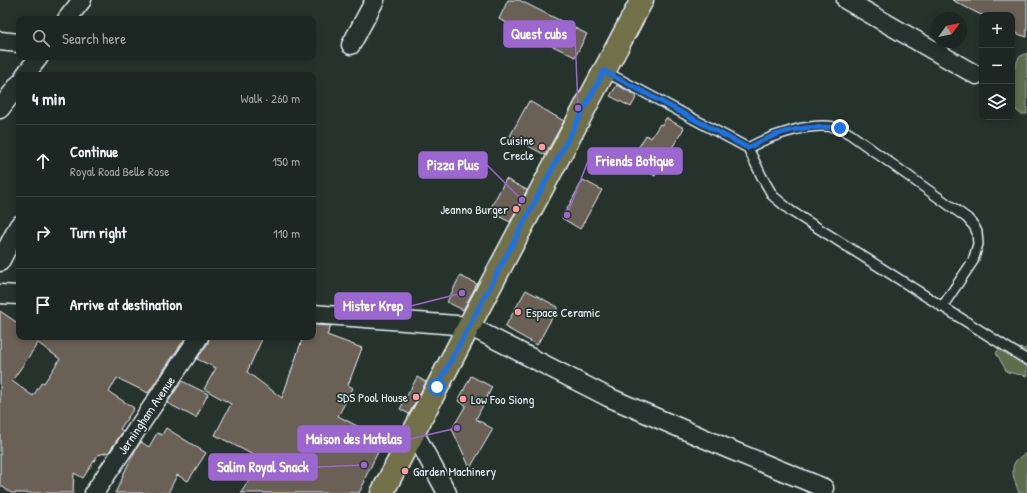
<!DOCTYPE html>
<html lang="en">
<head>
<meta charset="utf-8">
<style>
	:root { --surface:#1c2622; --page:#252e2a; --text:#f1f3f6; --muted:#a0a5a5; --line:#3a4340 }
	body { margin:0; font-family:"Patrick Hand",sans-serif; background:var(--page); color:var(--text) }
	.controls { position:absolute; right:12px; top:12px; display:grid; overflow:hidden; border-radius:8px; box-shadow:0 2px 6px #0003 }
	.controls button { width:36px; height:36px; display:grid; place-items:center; padding:0; border:0; border-bottom:1px solid var(--line); background:var(--surface); color:var(--text); font:20px sans-serif }
	.compass { position:absolute; left:931px; top:12px; width:36px; height:36px; border-radius:50%; background:var(--surface); box-shadow:0 2px 6px #0003; rotate:57deg }
	.stop { position:absolute; width:12px; height:12px; margin:-9px; border:3px solid #1a73e8; border-radius:50%; background:#fff }
	.stop.end { background:#1a73e8; border-color:#fff; box-shadow:0 1px 4px #0008 }
	.list { margin:0; padding:0; list-style:none }
	h2 { display:flex; justify-content:space-between; align-items:center; height:52px; margin:0; padding:0 16px; font-size:17px }
	h2 small { font-size:13px; font-weight:400; color:var(--muted) }
	.list li { display:grid; grid-template-columns:26px 1fr auto; gap:12px; align-items:center; box-sizing:border-box; height:72px; padding:0 16px; border-top:1px solid var(--line) }
	.list b { display:block; font-size:15px; white-space:nowrap }
	.list p { margin:0; font-size:13px; white-space:nowrap; color:var(--muted) }
	.list em { font-size:13px; font-style:normal; color:var(--muted) }
	.icon { flex:none; width:22px; height:22px; fill:none; stroke:currentColor; stroke-width:2; stroke-linecap:round; stroke-linejoin:round }
	.map { position:relative; flex:none; width:1027px; height:493px; overflow:hidden }
	.search { position:absolute; background:var(--surface); box-shadow:0 2px 6px #0003; left:16px; top:16px; width:300px; height:44px; display:flex; align-items:center; gap:10px; box-sizing:border-box; padding:0 14px; border-radius:8px; color:var(--muted); font-size:15px }
	.panel { position:absolute; background:var(--surface); box-shadow:0 2px 6px #0003; left:16px; top:72px; width:300px; height:268px; border-radius:8px }
	.map>svg:first-child { display:block }
	.green { fill:#5d6e50; stroke:#a2b0a4 }
	.building { fill:#6b6057; stroke:#e8f1f8; fill-rule:evenodd }
	.lines { fill:none; stroke-linecap:round; stroke-linejoin:round }
	.lane-casing { stroke:#e8f1f8; stroke-width:12 }
	.street-casing { stroke:#e8f1f8; stroke-width:21 }
	.primary-casing { stroke:#e8f1f8; stroke-width:25 }
	.lane { stroke:#26332d; stroke-width:9 }
	.street { stroke:#26332d; stroke-width:18 }
	.primary { stroke:#71704a; stroke-width:22 }
	.route { stroke:#1a73e8; stroke-width:5 }
	.poi-dot { fill:#ff9aa2; stroke:#26332d; stroke-width:1.5 }
	.labels { text-anchor:middle; dominant-baseline:central; stroke-width:3.5; stroke-linejoin:round; paint-order:stroke }
	.poi-label { font-size:13px; fill:#e8f1f8; stroke:#26332d; text-anchor:end }
	.street-label { font-size:13px; fill:#e8f1f8; stroke:#26332d }
	.leader { fill:none; stroke:#9c67d0; stroke-width:1.5 }
	.callout-dot { fill:#9c67d0; stroke:#26332d; stroke-width:1.5 }
	.callout { fill:#9c67d0; stroke:#9c67d0; stroke-width:1.5 }
	.callout-label { font-size:14px; text-anchor:middle; font-weight:bold; fill:#fff }
</style>
</head>
<body>
<div class="map">
<svg width="1027" height="493" viewBox="0 0 1027 493">
	<rect width="100%" height="100%" fill="#26332d"/>
	<filter id="ink" filterUnits="userSpaceOnUse"><feTurbulence type="fractalNoise" baseFrequency=".025" numOctaves="2"/><feDisplacementMap in="SourceGraphic" scale="8" xChannelSelector="R" yChannelSelector="G"/><feConvolveMatrix kernelMatrix="1 2 1 2 8 2 1 2 1" color-interpolation-filters="sRGB"/></filter>
	<g filter="url(#ink)">
		<!-- green -->
		<path class="green" d="M 1027,53 L 1027,114 L 1021,114 L 1012,107 L 1012,75 L 1019,57 Z
			M 1002,345 L 1024,349 L 1027,348 L 1027,376 L 1007,372 L 996,353 Z
			M 1027,453 L 1027,493 L 1019,493 C 1013,476 1006,462 1027,453 Z"/>
		<!-- building -->
		<path class="building" d="M 508,0 L 519,0 L 587,34 L 575,57 L 499,19 Z
			M 952,0 L 1027,0 L 1027,37 L 1012,32 L 1012,15 L 981,15 Z
			M 617,85 L 637,96 L 631,107 L 610,96 Z
			M 529,101 L 564,121 L 545,155 L 510,136 Z
			M 666,118 L 684,128 L 655,176 L 631,160 L 646,135 L 651,138 L 660,124 L 662,125 Z
			M 506,179 L 527,190 L 510,222 L 489,211 Z
			M 583,180 L 602,190 L 580,229 L 562,218 Z
			M 460,276 L 477,284 L 463,310 L 447,302 Z
			M 526,290 L 558,307 L 537,345 L 505,327 Z
			M 0,311 L 19,324 L 19,337 L 186,337 L 148,393 L 117,378 L 109,392 L 134,408 L 120,429 L 123,431 L 109,452 L 98,455 L 83,478 L 74,473 L 73,493 L 11,493 L 0,485 ZM 38,343 L 60,359 L 44,383 L 42,382 L 33,396 L 12,381 Z
			M 313,325 L 331,326 L 327,335 L 362,348 L 348,385 L 353,388 L 338,416 L 384,440 L 364,480 L 365,481 L 359,493 L 241,493 L 261,459 L 215,435 L 231,404 L 204,389 L 216,368 L 197,359 L 208,343 L 209,337 L 263,337 L 247,372 L 282,398 L 303,337 L 313,337 Z
			M 471,376 L 492,387 L 476,419 L 493,429 L 470,468 L 452,429 L 466,405 L 458,401 Z
			M 417,377 L 426,382 L 409,414 L 400,409 Z
			M 182,381 L 208,394 L 196,418 L 167,403 Z
			M 166,428 L 206,453 L 188,481 L 177,475 L 168,493 L 115,493 L 123,477 L 122,477 L 136,449 L 141,442 L 149,447 L 157,433 L 162,435 Z"/>
		<g class="lines">
			<defs>
				<path id="lane" d="M 604,71 L 748,148 L 762,177 L 773,196 L 791,211 L 1027,360
					M 748,148 C 772,135 812,121 839,128 C 843,129 846,132 850,134 L 967,218 L 974,226 L 977,232 L 978,244 L 973,261 L 942,307"/>
				<path id="street" d="M 846,0 L 976,75
					M 67,19 L 82,0
					M 0,41 L 19,43
					M 351,45 L 375,0
					M 25,75 L 39,57
					M 0,109 L 19,84
					M 0,262 L 19,225
					M 0,294 L 19,295
					M 313,314 L 469,326 L 608,397 L 731,450 L 824,488
					M 414,432 L 447,493
					M 94,493 L 199,337"/>
				<path id="primary" d="M 382,493 L 469,326 L 642,0"/>
			</defs>
			<!-- lane casing -->
			<use href="#lane" class="lane-casing"/>
			<!-- street casing -->
			<use href="#street" class="street-casing"/>
			<!-- primary casing -->
			<use href="#primary" class="primary-casing"/>
			<!-- lane -->
			<use href="#lane" class="lane"/>
			<!-- street -->
			<use href="#street" class="street"/>
			<!-- primary -->
			<use href="#primary" class="primary"/>
		</g>
	</g>
	<g class="lines" filter="url(#ink)">
		<!-- route -->
		<path class="route" d="M 437,387 L 604,71 L 748,148 C 778,131 805,124 840,128"/>
	</g>
	<!-- markers -->
	<g class="poi-dot">
		<circle cx="542" cy="147" r="4"/>
		<circle cx="516" cy="209" r="4"/>
		<circle cx="518" cy="312" r="4"/>
		<circle cx="416" cy="397" r="4"/>
		<circle cx="463" cy="399" r="4"/>
		<circle cx="405" cy="471" r="4"/>
	</g>
	<g class="labels">
		<!-- poi labels -->
		<g class="poi-label">
			<text x="534" y="140">Cuisine<tspan x="534" dy="15">Crecle</tspan></text>
			<text x="508" y="209">Jeanno Burger</text>
			<text x="526" y="312" text-anchor="start">Espace Ceramic</text>
			<text x="408" y="397">SDS Pool House</text>
			<text x="471" y="399" text-anchor="start">Low Foo Siong</text>
			<text x="413" y="471" text-anchor="start">Garden Machinery</text>
		</g>
		<!-- street labels -->
		<g class="street-label">
			<text transform="translate(146 415) rotate(-56)">Jerningham Avenue</text>
		</g>
	</g>
	<!-- callouts -->
	<path class="leader" d="M578 108L575 34M567 215L588 161M522 200L487 165M462 293L411 306M457 428L410 439M364 465L317 467"/>
	<g class="callout-dot">
		<circle cx="578" cy="108" r="4"/>
		<circle cx="567" cy="215" r="4"/>
		<circle cx="522" cy="200" r="4"/>
		<circle cx="462" cy="293" r="4"/>
		<circle cx="457" cy="428" r="4"/>
		<circle cx="364" cy="465" r="4"/>
	</g>
	<g class="callout">
		<rect x="504" y="21" width="71" height="26" rx="4"/>
		<rect x="588" y="148" width="94" height="26" rx="4"/>
		<rect x="419" y="152" width="68" height="26" rx="4"/>
		<rect x="335" y="293" width="76" height="26" rx="4"/>
		<rect x="298" y="426" width="112" height="26" rx="4"/>
		<rect x="209" y="454" width="108" height="26" rx="4"/>
	</g>
	<g class="callout-label">
		<text x="539" y="39">Quest cubs</text>
		<text x="635" y="166">Friends Botique</text>
		<text x="453" y="170">Pizza Plus</text>
		<text x="373" y="311">Mister Krep</text>
		<text x="354" y="444">Maison des Matelas</text>
		<text x="263" y="472">Salim Royal Snack</text>
	</g>
</svg>
<div class="controls">
<button>+</button>
<button>−</button>
<button><svg class="icon" aria-label="layers" viewBox="0 0 24 24"><path d="M12 4l9 5-9 5-9-5zM3 14l9 5 9-5"/></svg></button>
</div>
<svg class="compass" viewBox="-18 -18 36 36"><path d="M0-13l5 13h-10z" fill="#e53935"/><path d="M0 13l5-13h-10z" fill="#a0a5a5"/></svg>
<div class="stop" style="left:437px;top:387px"></div>
<div class="stop end" style="left:840px;top:128px"></div>
<div class="search"><svg class="icon" aria-label="search" viewBox="0 0 24 24"><circle cx="10" cy="10" r="6"/><path d="M15 15l6 6"/></svg>Search here</div>
<section class="panel">
<h2>4 min<small>Walk · 260 m</small></h2>
<ul class="list">
<li><svg class="icon" aria-label="ahead" viewBox="0 0 24 24"><path d="M12 20V5M6 11l6-6 6 6"/></svg><div><b>Continue</b><p>Royal Road Belle Rose</p></div><em>150 m</em></li>
<li><svg class="icon" aria-label="right" viewBox="0 0 24 24"><path d="M7 20v-9h11M14 6l5 5-5 5"/></svg><div><b>Turn right</b></div><em>110 m</em></li>
<li><svg class="icon" aria-label="arrive" viewBox="0 0 24 24"><path d="M6 21V4h12l-3 4 3 4H6"/></svg><div><b>Arrive at destination</b></div></li>
</ul>
</section>
</div>
</body>
</html>
